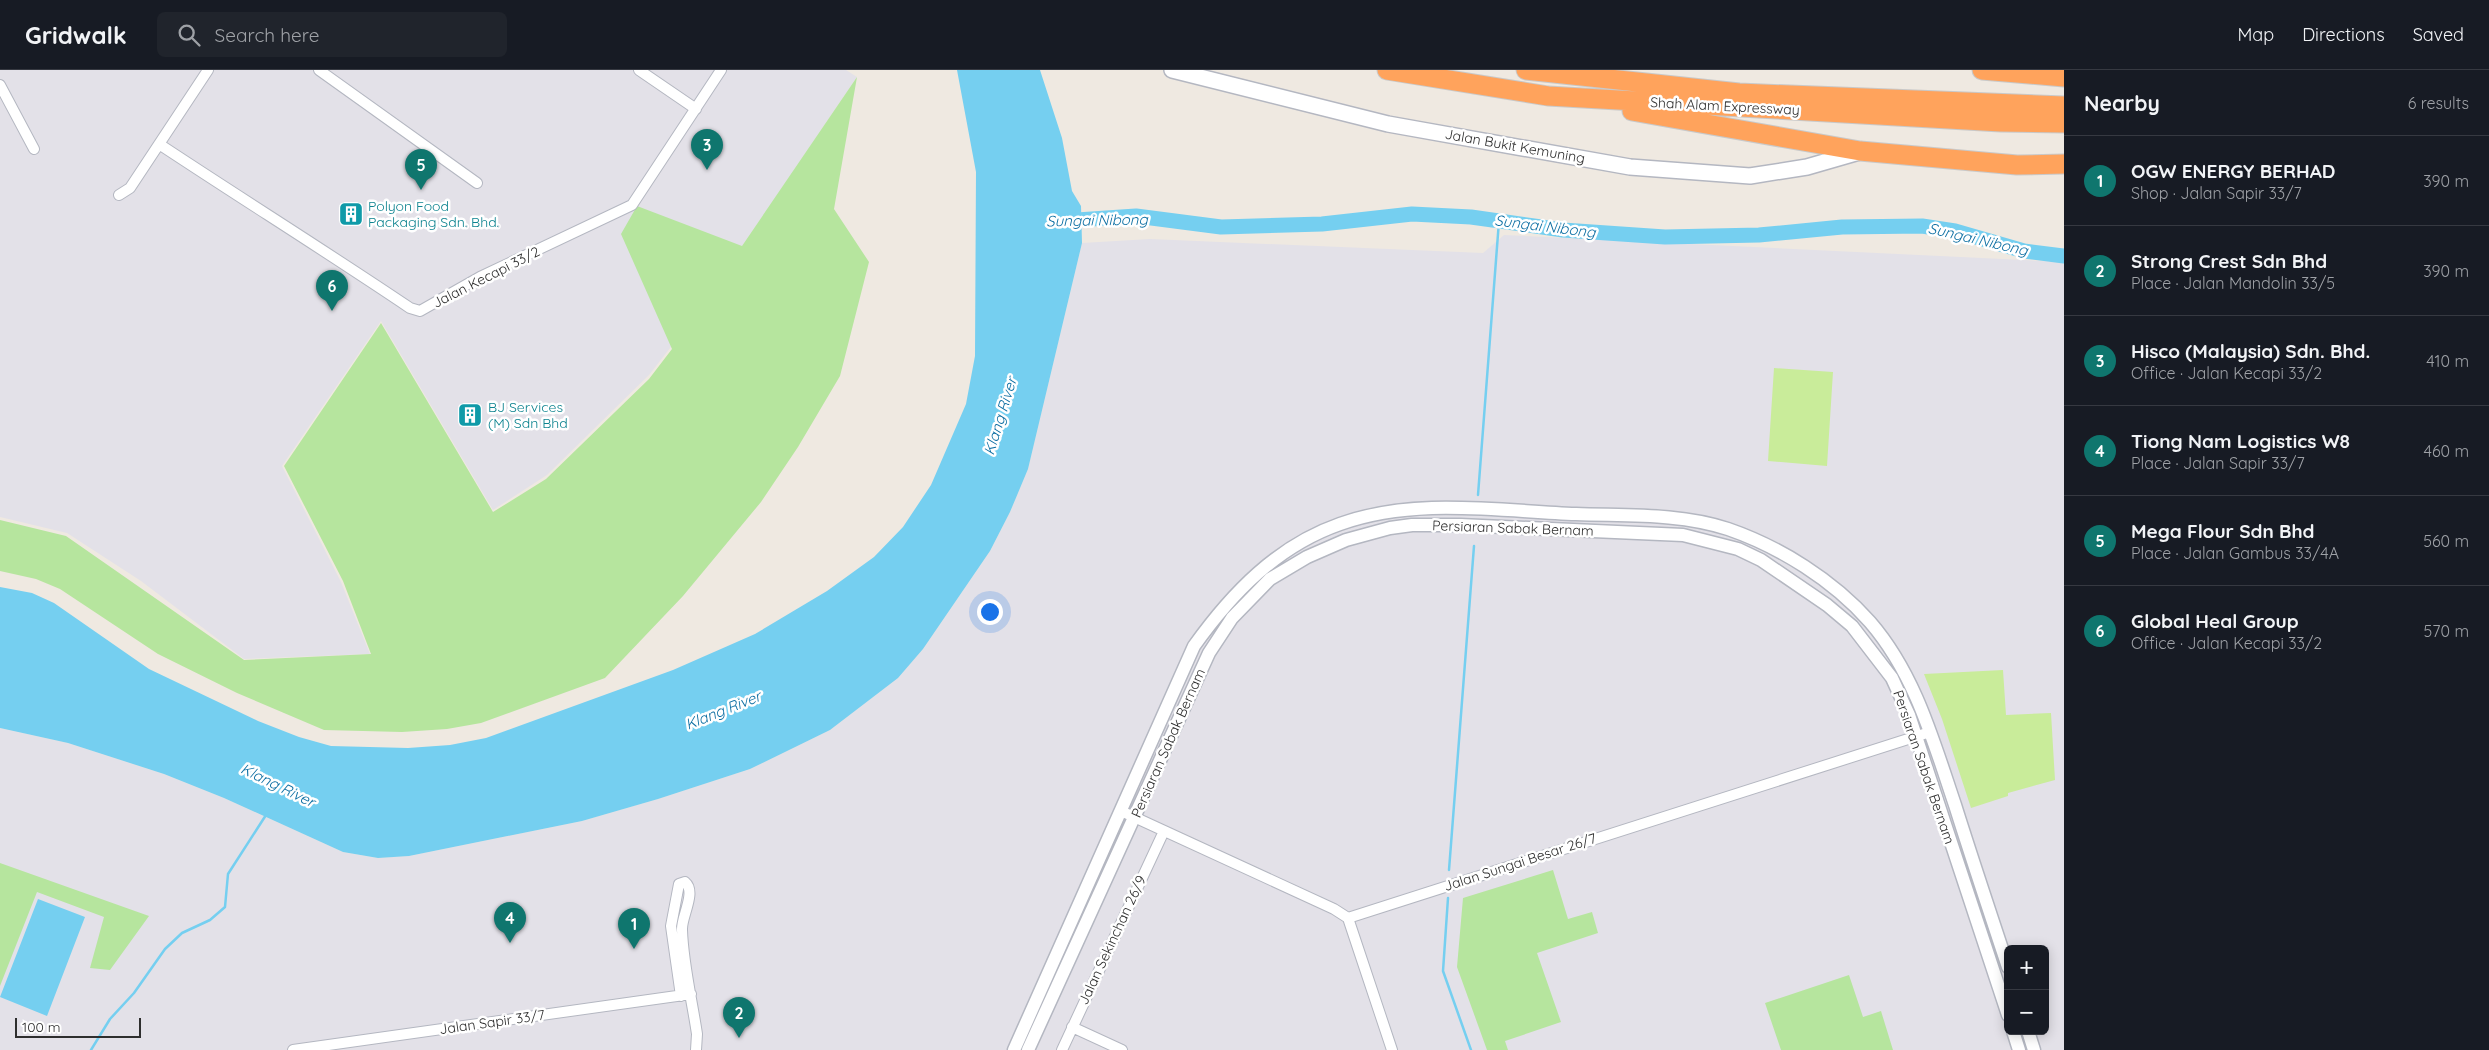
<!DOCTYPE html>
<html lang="en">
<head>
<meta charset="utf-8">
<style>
	:root { --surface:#171b24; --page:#20242c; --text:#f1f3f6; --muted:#9ea1a6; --line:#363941; --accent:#0f766e }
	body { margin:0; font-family:Quicksand,sans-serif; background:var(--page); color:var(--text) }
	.controls { position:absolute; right:15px; bottom:15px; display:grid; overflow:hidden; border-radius:8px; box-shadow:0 2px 12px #0003 }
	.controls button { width:45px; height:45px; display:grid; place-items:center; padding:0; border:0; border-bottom:1px solid var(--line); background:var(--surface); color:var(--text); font:25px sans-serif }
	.scale { position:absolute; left:15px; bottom:12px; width:126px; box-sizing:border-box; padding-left:5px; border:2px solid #2e2e2e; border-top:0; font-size:14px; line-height:18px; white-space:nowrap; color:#2e2e2e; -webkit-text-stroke:4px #fff; paint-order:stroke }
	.you { position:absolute; left:989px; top:541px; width:18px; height:18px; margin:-12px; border:4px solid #fff; border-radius:50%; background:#1a73e8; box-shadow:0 0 0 8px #1a73e833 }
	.badge { display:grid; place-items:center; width:32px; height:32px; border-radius:50%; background:var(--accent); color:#fff; font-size:16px; font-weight:700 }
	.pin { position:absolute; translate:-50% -41px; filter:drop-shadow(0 1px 2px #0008) }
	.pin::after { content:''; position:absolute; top:26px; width:18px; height:15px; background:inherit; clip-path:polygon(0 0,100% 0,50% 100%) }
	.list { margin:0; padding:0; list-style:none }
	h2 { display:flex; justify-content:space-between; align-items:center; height:65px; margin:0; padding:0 20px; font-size:21px }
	h2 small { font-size:16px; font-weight:400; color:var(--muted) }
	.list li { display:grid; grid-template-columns:32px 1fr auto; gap:15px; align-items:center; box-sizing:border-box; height:90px; padding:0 20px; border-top:1px solid var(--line) }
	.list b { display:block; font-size:19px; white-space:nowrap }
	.list p { margin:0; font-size:16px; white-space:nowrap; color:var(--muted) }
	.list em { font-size:16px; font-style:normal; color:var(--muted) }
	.icon { flex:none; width:28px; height:28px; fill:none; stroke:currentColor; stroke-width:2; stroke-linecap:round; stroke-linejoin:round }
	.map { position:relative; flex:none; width:2064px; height:980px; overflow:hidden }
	header { display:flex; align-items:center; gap:30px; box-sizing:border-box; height:70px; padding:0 25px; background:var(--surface); border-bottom:1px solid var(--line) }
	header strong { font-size:24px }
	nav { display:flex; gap:28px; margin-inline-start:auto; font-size:18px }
	.search { width:350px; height:45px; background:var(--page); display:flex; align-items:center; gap:12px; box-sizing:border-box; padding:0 18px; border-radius:8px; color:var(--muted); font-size:19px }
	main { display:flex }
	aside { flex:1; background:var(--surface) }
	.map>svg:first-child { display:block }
	.industrial { fill:#e3e1e8; fill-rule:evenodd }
	.green { fill:#b6e59e }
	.pitch { fill:#c9ec9a }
	.water { fill:#75cff0 }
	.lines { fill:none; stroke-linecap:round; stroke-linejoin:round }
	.stream { stroke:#75cff0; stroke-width:2.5 }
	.river { stroke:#75cff0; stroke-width:15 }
	.minor-casing { stroke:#b4b7c1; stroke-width:12 }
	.tertiary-casing { stroke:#b4b7c1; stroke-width:15 }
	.secondary-casing { stroke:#b4b7c1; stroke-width:18 }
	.motorway-casing { stroke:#c9c9c9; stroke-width:21 }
	.minor { stroke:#fff; stroke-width:10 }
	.tertiary { stroke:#fff; stroke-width:12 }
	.secondary { stroke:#fff; stroke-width:15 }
	.motorway { stroke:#ffa35c; stroke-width:19 }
	.labels { text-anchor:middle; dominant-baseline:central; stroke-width:5; stroke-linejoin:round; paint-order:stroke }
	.street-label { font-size:14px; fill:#2e2e2e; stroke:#fff }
	.culture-label { font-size:14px; fill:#0d838f; stroke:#fff; text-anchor:start }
	.water-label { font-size:15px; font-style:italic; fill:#0d6fa3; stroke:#fff }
</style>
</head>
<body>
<header>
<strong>Gridwalk</strong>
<div class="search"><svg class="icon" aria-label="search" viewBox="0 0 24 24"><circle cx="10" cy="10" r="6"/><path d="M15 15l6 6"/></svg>Search here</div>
<nav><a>Map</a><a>Directions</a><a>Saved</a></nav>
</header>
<main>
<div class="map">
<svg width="2064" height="980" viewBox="0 0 2064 980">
	<rect width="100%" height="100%" fill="#efe9e1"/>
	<!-- industrial -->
	<path class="industrial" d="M 0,0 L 846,0 L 857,7 L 692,250 L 649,305 L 547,405 L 493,440 L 381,251 L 282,396 L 341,512 L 370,584 L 244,589 L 141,511 L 67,463 L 0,447 Z
		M 1504,165 L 2064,192 L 2064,980 L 0,980 L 0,658 L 68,673 L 164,704 L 224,728 L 343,782 L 378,788 L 409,786 L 582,751 L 658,729 L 750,699 L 830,660 L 898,608 L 923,579 L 990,481 L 1010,442 L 1028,399 L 1082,173 L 1150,169 L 1483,183 ZM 2008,879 L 2045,879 L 2045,961 L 2008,961 Z"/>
	<!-- green -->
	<path class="green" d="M 857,7 L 834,139 L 869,192 L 840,306 L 798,377 L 761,432 L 683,526 L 605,608 L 481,653 L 447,659 L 402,662 L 324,660 L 237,623 L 158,584 L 60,519 L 36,509 L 0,501 L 0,450 L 66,466 L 244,590 L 371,584 L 343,511 L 284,396 L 381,253 L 493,442 L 546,409 L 649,309 L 672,279 L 621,164 L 637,136 L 742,176 Z
		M 0,793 L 149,846 L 110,900 L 90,898 L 104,847 L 37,822 L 0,916 Z
		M 1553,800 L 1568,849 L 1592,842 L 1598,863 L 1537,883 L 1561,952 L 1505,971 L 1508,980 L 1487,980 L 1457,897 L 1463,828 Z
		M 1849,905 L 1863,947 L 1881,941 L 1893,980 L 1781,980 L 1765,933 Z"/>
	<!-- pitch -->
	<path class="pitch" d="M 1774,298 L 1833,302 L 1827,396 L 1768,391 Z
		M 2003,600 L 2006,645 L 2051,643 L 2055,710 L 2008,723 L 2008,726 L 1971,738 L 1942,649 L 1924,604 Z"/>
	<!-- water -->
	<path class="water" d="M 957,0 L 1040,0 L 1062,68 L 1072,121 L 1081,136 L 1082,173 L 1028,399 L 1010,442 L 990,481 L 923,579 L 898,608 L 830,660 L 750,699 L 658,729 L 582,751 L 409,786 L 378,788 L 343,782 L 224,728 L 164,704 L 68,673 L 0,658 L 0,517 L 32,523 L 54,533 L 149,599 L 258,651 L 299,667 L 331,676 L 408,678 L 450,675 L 486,668 L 673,600 L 755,564 L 827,521 L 874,487 L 903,457 L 931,415 L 966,334 L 975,286 L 976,102 Z
		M 38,829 L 85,847 L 47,946 L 0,927 Z"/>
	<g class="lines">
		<!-- stream -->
		<path class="stream" d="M 1478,425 L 1499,151
			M 1449,800 L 1474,476
			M 1448,828 L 1443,901 L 1471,980
			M 91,980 L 110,949 L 134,923 L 165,879 L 182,863 L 210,850 L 225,837 L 228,804 L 266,745"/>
		<!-- river -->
		<path class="river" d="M 1062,151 L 1136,146 L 1221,157 L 1322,154 L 1412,144 L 1471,147 L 1563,160 L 1665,167 L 1759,165 L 1842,157 L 1922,156 L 1955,161 L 2024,181 L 2064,186"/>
		<defs>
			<path id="minor" d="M 319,0 L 477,113
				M 639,0 L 696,39
				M 0,15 L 34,79
				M 159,74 C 242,129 327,182 410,238 L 420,241 L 480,207 L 632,135 L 721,0
				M 119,125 L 130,118 L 208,0
				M 1121,741 L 1334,839 L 1348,848 L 1930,662
				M 1348,848 L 1392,980
				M 681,926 L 671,856 L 679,814 L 685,812 C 697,822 681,847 682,860 C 683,894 692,930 697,964 L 696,980
				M 1072,957 L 1122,980
				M 293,980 L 691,924
				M 1062,980 L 1164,761"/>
			<path id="tertiary" d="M 2013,961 L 2019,980
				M 2028,961 L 2034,980
				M 1014,980 L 1194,576 C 1232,523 1277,476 1340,454 C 1415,427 1498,441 1576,444 C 1626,446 1680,443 1728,459 C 1780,477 1833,510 1870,552 C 1915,604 1933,670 1955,735 C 1972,789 1990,843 2008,897
				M 1028,980 L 1209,583 L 1232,548 L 1270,509 L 1307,487 L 1346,470 L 1390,458 L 1412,455 L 1460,455 L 1683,465 L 1738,479 L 1761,490 L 1827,535 L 1852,556 L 1892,608 L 1909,645 L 2008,945"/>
			<path id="secondary" d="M 1172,0 L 1388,54 L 1630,97 L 1750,106 L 1807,97 L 1859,82"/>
			<path id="motorway" d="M 1387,0 L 1548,26 L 2001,52 L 2064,53
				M 1526,0 L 1739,23 L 2064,36
				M 1982,0 L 2064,7
				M 1632,41 L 1860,81 L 2017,95 L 2064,94"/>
		</defs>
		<!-- minor casing -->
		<use href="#minor" class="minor-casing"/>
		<!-- tertiary casing -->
		<use href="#tertiary" class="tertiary-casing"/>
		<!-- secondary casing -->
		<use href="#secondary" class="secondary-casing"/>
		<!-- motorway casing -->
		<use href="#motorway" class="motorway-casing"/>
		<!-- minor -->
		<use href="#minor" class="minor"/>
		<!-- tertiary -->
		<use href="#tertiary" class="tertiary"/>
		<!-- secondary -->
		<use href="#secondary" class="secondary"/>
		<!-- motorway -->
		<use href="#motorway" class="motorway"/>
	</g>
	<!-- icons -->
	<defs>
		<symbol id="building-square" viewBox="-11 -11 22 22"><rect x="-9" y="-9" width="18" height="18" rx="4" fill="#0f9aa8" stroke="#fff"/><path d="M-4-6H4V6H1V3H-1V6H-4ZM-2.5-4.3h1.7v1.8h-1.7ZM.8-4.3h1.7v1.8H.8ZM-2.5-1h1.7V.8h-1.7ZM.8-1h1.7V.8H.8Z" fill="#fff"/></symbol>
	</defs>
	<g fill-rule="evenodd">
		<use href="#building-square" x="337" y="130" width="28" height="28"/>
		<use href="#building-square" x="456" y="331" width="28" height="28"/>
	</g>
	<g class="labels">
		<!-- street labels -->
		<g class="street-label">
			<text transform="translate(1725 36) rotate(3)">Shah Alam Expressway</text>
			<text transform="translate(1515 76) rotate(10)">Jalan Bukit Kemuning</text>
			<text transform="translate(486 207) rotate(-27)">Jalan Kecapi 33/2</text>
			<text transform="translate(1513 458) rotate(2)">Persiaran Sabak Bernam</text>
			<text transform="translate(1168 673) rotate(-66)">Persiaran Sabak Bernam</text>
			<text transform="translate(1924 697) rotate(71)">Persiaran Sabak Bernam</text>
			<text transform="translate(1520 792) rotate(-18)">Jalan Sungai Besar 26/7</text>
			<text transform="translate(1112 870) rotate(-65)">Jalan Sekinchan 26/9</text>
			<text transform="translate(492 952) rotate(-8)">Jalan Sapir 33/7</text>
		</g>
		<!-- culture labels -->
		<g class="culture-label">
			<text x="368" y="136">Polyon Food<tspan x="368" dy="16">Packaging Sdn. Bhd.</tspan></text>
			<text x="488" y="337">BJ Services<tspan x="488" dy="16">(M) Sdn Bhd</tspan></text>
		</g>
		<!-- water labels -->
		<g class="water-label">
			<text transform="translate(1097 150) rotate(-1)">Sungai Nibong</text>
			<text transform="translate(1545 156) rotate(7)">Sungai Nibong</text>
			<text transform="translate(1978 169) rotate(13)">Sungai Nibong</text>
			<text transform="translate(1000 346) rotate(-73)">Klang River</text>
			<text transform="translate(723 640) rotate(-22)">Klang River</text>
			<text transform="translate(278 715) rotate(26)">Klang River</text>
		</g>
	</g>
</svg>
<div class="controls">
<button>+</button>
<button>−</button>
</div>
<div class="scale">100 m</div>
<div class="you"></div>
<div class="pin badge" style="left:634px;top:879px">1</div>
<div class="pin badge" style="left:739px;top:968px">2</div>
<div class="pin badge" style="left:707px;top:100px">3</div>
<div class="pin badge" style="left:510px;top:873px">4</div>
<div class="pin badge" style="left:421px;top:120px">5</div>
<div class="pin badge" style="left:332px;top:241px">6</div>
</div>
<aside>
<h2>Nearby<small>6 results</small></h2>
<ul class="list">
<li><span class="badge">1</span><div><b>OGW ENERGY BERHAD</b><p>Shop · Jalan Sapir 33/7</p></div><em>390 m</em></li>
<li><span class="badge">2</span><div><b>Strong Crest Sdn Bhd</b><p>Place · Jalan Mandolin 33/5</p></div><em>390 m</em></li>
<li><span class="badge">3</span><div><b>Hisco (Malaysia) Sdn. Bhd.</b><p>Office · Jalan Kecapi 33/2</p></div><em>410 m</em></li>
<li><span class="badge">4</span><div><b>Tiong Nam Logistics W8</b><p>Place · Jalan Sapir 33/7</p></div><em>460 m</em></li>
<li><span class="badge">5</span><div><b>Mega Flour Sdn Bhd</b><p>Place · Jalan Gambus 33/4A</p></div><em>560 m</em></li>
<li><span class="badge">6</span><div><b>Global Heal Group</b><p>Office · Jalan Kecapi 33/2</p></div><em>570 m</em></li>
</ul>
</aside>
</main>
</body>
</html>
